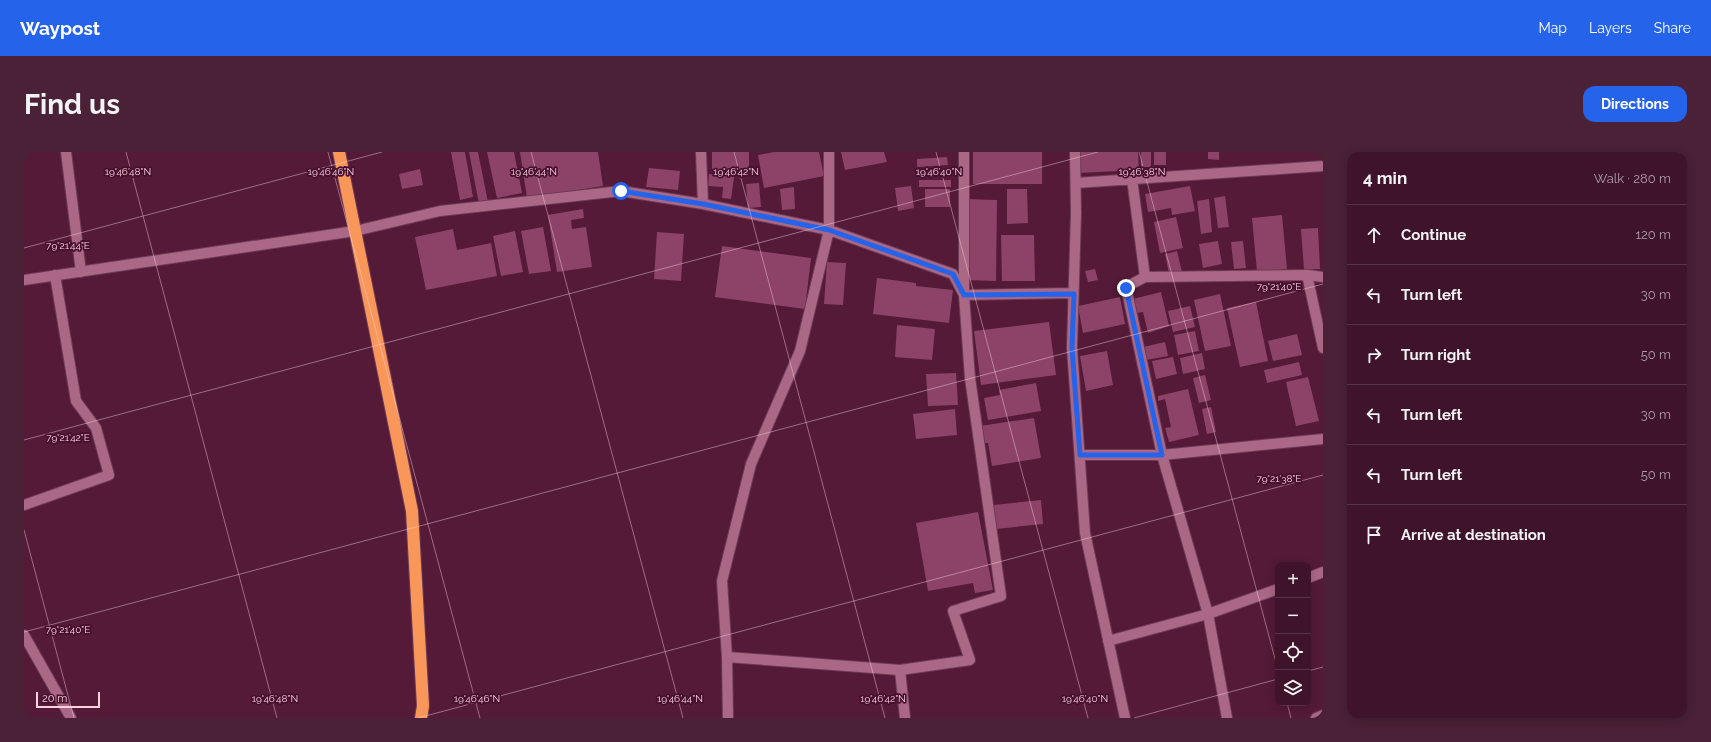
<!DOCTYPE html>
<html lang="en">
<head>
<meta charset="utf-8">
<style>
	:root { --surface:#3f142a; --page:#4a2136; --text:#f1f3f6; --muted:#ad9ea8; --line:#583347; --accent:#2563eb }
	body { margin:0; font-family:Raleway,sans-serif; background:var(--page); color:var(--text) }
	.controls { position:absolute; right:12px; bottom:12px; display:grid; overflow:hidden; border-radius:8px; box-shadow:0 2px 10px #0003 }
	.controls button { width:36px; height:36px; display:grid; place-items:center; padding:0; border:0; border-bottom:1px solid var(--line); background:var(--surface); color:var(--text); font:20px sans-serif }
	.scale { position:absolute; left:12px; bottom:10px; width:64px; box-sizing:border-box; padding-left:4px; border:2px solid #f8d2e1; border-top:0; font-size:11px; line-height:14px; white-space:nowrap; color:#f8d2e1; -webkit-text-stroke:3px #480f2e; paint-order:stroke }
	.stop { position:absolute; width:12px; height:12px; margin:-9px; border:3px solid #2563eb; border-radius:50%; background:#fff }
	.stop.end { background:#2563eb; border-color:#fff; box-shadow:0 1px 4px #0008 }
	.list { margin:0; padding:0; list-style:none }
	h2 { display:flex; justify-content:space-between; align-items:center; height:52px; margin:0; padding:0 16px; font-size:17px }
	h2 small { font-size:13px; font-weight:400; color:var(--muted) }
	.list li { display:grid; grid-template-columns:26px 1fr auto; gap:12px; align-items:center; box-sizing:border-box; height:60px; padding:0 16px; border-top:1px solid var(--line) }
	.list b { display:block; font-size:15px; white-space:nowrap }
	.list em { font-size:13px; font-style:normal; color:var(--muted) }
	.icon { flex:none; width:22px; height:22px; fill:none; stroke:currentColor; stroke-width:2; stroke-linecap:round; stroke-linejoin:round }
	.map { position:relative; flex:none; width:1299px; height:566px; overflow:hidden; border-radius:12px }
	header { display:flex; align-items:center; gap:24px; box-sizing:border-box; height:56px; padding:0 20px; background:var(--accent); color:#fff }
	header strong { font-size:19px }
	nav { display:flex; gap:22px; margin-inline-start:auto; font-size:14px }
	.intro { display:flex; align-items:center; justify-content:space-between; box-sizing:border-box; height:96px; padding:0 24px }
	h1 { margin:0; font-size:28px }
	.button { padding:10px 18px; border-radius:12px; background:var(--accent); color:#fff; font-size:14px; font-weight:700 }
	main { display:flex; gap:24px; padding:0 24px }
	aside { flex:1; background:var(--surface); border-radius:12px; box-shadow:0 2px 10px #0003 }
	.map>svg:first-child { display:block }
	.building { fill:#8c4367 }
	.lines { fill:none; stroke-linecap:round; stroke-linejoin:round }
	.minor-casing { stroke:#6d3b56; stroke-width:12 }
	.highway-casing { stroke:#6d3b56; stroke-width:14 }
	.minor { stroke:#ab6886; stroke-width:10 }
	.highway { stroke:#f9975a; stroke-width:12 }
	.route { stroke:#2563eb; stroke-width:5 }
	.ticks { fill:none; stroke:#f8d2e1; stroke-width:1; stroke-opacity:0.45 }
	.ticks-label { font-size:10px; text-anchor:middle; fill:#f8d2e1; stroke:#480f2e; stroke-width:3.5; stroke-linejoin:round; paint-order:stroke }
</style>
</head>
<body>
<header>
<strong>Waypost</strong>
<nav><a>Map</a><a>Layers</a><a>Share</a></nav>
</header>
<div class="intro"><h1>Find us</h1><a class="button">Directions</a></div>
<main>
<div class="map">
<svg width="1299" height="566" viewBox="0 0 1299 566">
	<rect width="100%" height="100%" fill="#541a38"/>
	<!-- building -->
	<path class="building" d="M 427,0 L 441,0 L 449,45 L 436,48 Z
		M 445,0 L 454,0 L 464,50 L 455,52 Z
		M 463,0 L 490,0 L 498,41 L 473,46 Z
		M 496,0 L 574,0 L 579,34 L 503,46 Z
		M 688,0 L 725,0 L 725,18 L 688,18 Z
		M 750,0 L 795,0 L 800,24 L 740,36 L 734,3 Z
		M 817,0 L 860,0 L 863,10 L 821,18 Z
		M 949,0 L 1018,0 L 1018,32 L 949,32 Z
		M 1054,0 L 1114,0 L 1115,18 L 1054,21 Z
		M 1117,0 L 1127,0 L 1127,15 L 1117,15 Z
		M 1130,0 L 1142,0 L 1142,13 L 1130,13 Z
		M 1184,0 L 1195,0 L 1195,8 L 1184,7 Z
		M 923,5 L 924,13 L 893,15 L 893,7 Z
		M 625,16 L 656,19 L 654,38 L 622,35 Z
		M 396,17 L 399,33 L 378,37 L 375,22 Z
		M 685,22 L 710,25 L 707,47 L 698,46 L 699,35 L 684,34 Z
		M 895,28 L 927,28 L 927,35 L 895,35 Z
		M 735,31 L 737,55 L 724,56 L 722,32 Z
		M 887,34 L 890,56 L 874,59 L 871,36 Z
		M 1166,34 L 1171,59 L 1148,63 L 1147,56 L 1124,60 L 1121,42 Z
		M 770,35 L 771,57 L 758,58 L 756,37 Z
		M 901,37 L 926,37 L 926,55 L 901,55 Z
		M 983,37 L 1003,37 L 1004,71 L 983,72 Z
		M 1201,44 L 1205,75 L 1194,76 L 1190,46 Z
		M 942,47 L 973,48 L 972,129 L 941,128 Z
		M 1185,47 L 1188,80 L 1177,82 L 1173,49 Z
		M 559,57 L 560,66 L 547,68 L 548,77 L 562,75 L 568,115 L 533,120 L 524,63 Z
		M 1258,63 L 1263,117 L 1233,120 L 1228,66 Z
		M 1152,65 L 1159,96 L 1136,101 L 1130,70 Z
		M 519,75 L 527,119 L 505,122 L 497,79 Z
		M 1294,76 L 1296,117 L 1280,118 L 1277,77 Z
		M 429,77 L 433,98 L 467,91 L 473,124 L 402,138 L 391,85 Z
		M 491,79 L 499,120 L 477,124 L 469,84 Z
		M 633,80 L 660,82 L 657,129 L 630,127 Z
		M 977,83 L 1010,83 L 1011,129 L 978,129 Z
		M 1194,89 L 1198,112 L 1179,116 L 1175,92 Z
		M 1219,89 L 1222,116 L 1210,117 L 1207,90 Z
		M 698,94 L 787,106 L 781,157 L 691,145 Z
		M 1153,99 L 1158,120 L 1145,122 L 1141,102 Z
		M 803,110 L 822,111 L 819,153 L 800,152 Z
		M 1071,117 L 1074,128 L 1064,130 L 1061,119 Z
		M 853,126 L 892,131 L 892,134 L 929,138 L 925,171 L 849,162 Z
		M 1137,140 L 1145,174 L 1124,181 L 1119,160 L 1108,162 L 1105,148 Z
		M 1196,142 L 1207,194 L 1181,199 L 1170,148 Z
		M 1096,145 L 1101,172 L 1059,181 L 1054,154 Z
		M 1232,150 L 1244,209 L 1216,215 L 1203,156 Z
		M 1166,154 L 1171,175 L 1149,180 L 1144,159 Z
		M 1025,170 L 1032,223 L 957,233 L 950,179 Z
		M 873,173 L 911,177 L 908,208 L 871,205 Z
		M 1171,179 L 1175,199 L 1154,203 L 1150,183 Z
		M 1273,182 L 1278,203 L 1249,209 L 1244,189 Z
		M 1141,190 L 1144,204 L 1122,208 L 1119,195 Z
		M 1083,199 L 1089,233 L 1062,239 L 1056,204 Z
		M 1178,201 L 1181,217 L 1159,222 L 1156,206 Z
		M 1149,205 L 1153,222 L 1132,227 L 1128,209 Z
		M 1275,210 L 1278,223 L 1243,231 L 1240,218 Z
		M 932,221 L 934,253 L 904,254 L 902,222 Z
		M 1181,223 L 1187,248 L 1175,251 L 1169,226 Z
		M 1284,225 L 1295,269 L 1272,274 L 1262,230 Z
		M 1012,231 L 1017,259 L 964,268 L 960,246 L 976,243 L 975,238 Z
		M 1164,237 L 1175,283 L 1145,290 L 1141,276 L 1147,275 L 1141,247 L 1134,249 L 1134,244 Z
		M 1187,255 L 1192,280 L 1183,282 L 1178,257 Z
		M 931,257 L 933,283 L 892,287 L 889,262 Z
		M 1010,266 L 1017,306 L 968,314 L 964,291 L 959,291 L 956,274 Z
		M 1017,348 L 1019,372 L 972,377 L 969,353 Z
		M 954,360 L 969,438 L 951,441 L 949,431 L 904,439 L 892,371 Z"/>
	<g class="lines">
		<defs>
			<path id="minor" d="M 42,0 L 57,120
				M 1051,0 L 1052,61 L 1048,196 L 1061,381 L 1101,566
				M 1108,27 L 1121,125
				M 1052,31 L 1299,14
				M 679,52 L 805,78 L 929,122 L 940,143 L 1049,141
				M 1283,123 L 1121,125 L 1102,135 L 1138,303 L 1299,287
				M 1299,125 L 1283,123 L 1299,196
				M 0,128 L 331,79 L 416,59 L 597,39 L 679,52 L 677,0
				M 1056,303 L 1138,303 L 1184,462 L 1084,489
				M 0,353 L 85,323 L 72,276 L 52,249 L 31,123
				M 1284,426 L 1299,420
				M 0,483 L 47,566
				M 703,505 L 698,429 L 727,312 L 776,199 L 805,78 L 805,0
				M 876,518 L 946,508 L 929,459 L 977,444 L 946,226 L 940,143 L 940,0
				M 704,566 L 703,505 L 876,518 L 881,566
				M 1203,566 L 1184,462 L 1254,437
				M 1292,566 L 1299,563"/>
			<path id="highway" d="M 315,0 L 388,359 L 399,554 L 397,566"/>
		</defs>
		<!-- minor casing -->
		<use href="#minor" class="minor-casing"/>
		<!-- highway casing -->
		<use href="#highway" class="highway-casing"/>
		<!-- minor -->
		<use href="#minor" class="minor"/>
		<!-- highway -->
		<use href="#highway" class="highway"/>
	</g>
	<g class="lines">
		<!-- route -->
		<path class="route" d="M 597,39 L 679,52 L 805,78 L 929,122 L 940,143 L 1050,142 L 1048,196 L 1056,303 L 1138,303 L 1102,136"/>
	</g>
	<!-- ticks -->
	<path class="ticks" d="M 102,0 L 253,566M 304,0 L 456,566M 507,0 L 659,566M 710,0 L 861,566M 912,0 L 1064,566M 1115,0 L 1254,518M 0,96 L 358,0M 0,288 L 1074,0M 0,378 L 50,566M 0,480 L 1299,132M 1284,519 L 1299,515M 1263,551 L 1267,566M 394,566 L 1299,323M 1110,566 L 1254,527"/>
	<g class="ticks-label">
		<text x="104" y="23">19°46'48"N</text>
		<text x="307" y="23">19°46'46"N</text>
		<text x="915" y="23">19°46'40"N</text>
		<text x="510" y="23">19°46'44"N</text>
		<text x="712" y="23">19°46'42"N</text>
		<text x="1118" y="23">19°46'38"N</text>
		<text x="44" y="97">79°21'44"E</text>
		<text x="1255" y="138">79°21'40"E</text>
		<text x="44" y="289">79°21'42"E</text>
		<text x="1255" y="330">79°21'38"E</text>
		<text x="44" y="481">79°21'40"E</text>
		<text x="251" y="550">19°46'48"N</text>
		<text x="453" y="550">19°46'46"N</text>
		<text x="656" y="550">19°46'44"N</text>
		<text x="859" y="550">19°46'42"N</text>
		<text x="1061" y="550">19°46'40"N</text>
	</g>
</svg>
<div class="controls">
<button>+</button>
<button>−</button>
<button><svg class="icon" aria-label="locate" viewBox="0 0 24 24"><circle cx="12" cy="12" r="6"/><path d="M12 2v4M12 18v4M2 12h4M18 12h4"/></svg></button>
<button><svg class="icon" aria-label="layers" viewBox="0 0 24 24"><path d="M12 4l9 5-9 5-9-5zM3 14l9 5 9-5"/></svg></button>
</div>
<div class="scale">20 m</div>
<div class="stop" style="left:597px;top:39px"></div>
<div class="stop end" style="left:1102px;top:136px"></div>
</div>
<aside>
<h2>4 min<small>Walk · 280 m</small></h2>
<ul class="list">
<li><svg class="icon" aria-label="ahead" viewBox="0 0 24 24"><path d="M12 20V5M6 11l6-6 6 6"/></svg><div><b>Continue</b></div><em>120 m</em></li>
<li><svg class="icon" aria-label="left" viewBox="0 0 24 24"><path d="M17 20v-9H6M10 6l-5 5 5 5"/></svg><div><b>Turn left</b></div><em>30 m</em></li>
<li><svg class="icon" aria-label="right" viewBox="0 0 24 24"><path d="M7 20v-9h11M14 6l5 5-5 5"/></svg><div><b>Turn right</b></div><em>50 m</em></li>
<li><svg class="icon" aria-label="left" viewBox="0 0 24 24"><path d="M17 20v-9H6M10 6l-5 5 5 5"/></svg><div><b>Turn left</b></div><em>30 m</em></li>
<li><svg class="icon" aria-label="left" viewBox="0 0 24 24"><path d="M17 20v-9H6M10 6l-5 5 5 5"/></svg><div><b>Turn left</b></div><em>50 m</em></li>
<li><svg class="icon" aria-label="arrive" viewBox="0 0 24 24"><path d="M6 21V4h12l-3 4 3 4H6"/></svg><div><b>Arrive at destination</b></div></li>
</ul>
</aside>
</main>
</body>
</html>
